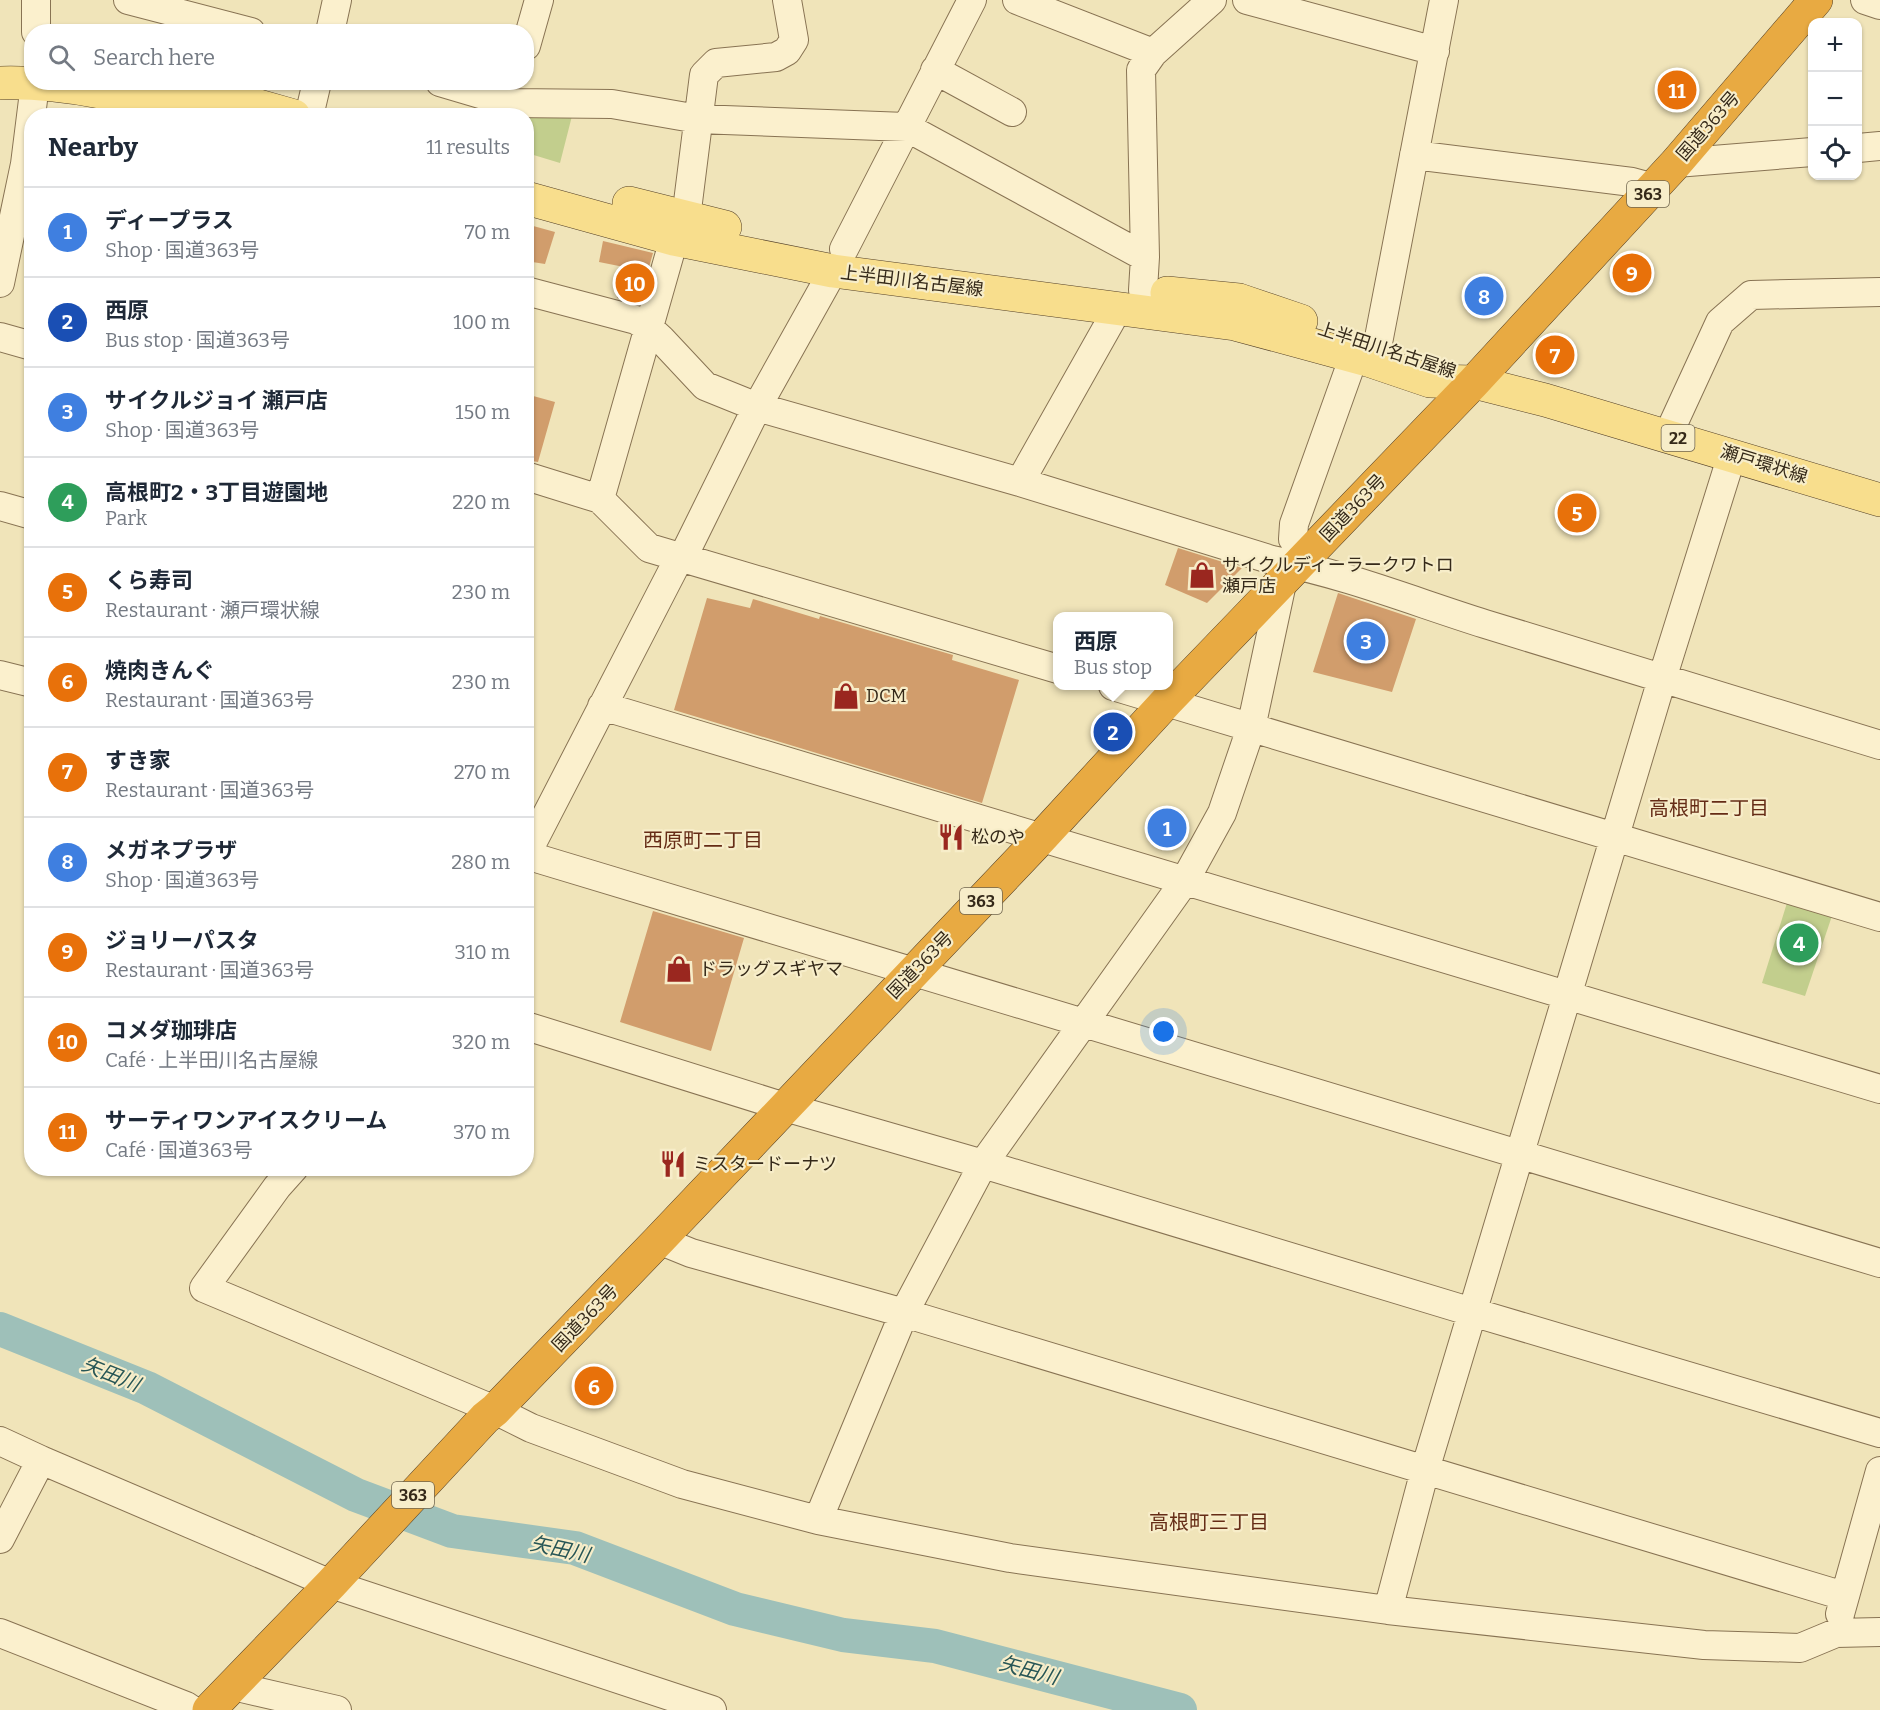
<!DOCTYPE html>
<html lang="en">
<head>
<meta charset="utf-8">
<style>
	:root { --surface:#fff; --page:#f6f6f7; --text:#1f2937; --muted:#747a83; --line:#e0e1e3; --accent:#1a73e8 }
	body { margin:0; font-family:Bitter,"Noto Sans JP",serif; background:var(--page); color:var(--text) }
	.controls { position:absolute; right:18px; top:18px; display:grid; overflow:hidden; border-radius:12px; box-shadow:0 2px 4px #0004 }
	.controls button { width:54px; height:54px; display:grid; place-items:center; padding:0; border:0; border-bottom:2px solid var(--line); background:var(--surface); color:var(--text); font:30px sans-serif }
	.you { position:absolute; left:1164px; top:1032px; width:21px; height:21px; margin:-15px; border:4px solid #fff; border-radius:50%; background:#1a73e8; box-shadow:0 0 0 9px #1a73e833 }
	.badge { display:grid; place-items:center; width:39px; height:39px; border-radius:50%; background:var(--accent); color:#fff; font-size:20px; font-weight:700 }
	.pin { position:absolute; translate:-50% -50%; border:3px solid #fff; box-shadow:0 2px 6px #0006 }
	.popup { position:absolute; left:1053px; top:612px; width:120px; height:78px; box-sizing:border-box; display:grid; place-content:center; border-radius:12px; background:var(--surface); filter:drop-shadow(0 2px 4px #0005); font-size:20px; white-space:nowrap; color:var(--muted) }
	.popup b { font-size:22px; color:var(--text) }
	.popup::after { content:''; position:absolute; left:50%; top:100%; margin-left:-12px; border:12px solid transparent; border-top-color:var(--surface) }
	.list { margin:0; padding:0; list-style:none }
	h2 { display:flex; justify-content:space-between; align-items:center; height:78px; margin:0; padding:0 24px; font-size:26px }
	h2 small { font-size:20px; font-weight:400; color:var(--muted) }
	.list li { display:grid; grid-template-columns:39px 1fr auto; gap:18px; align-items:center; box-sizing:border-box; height:90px; padding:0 24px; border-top:2px solid var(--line) }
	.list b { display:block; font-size:22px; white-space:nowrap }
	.list p { margin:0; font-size:20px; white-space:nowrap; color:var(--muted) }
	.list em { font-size:20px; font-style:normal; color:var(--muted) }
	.icon { flex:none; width:33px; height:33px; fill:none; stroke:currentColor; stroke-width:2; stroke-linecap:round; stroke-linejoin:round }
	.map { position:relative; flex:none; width:1880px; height:1710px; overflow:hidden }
	.search { position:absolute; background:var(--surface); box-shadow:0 2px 4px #0004; left:24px; top:24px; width:510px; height:66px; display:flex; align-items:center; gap:15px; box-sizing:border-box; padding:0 21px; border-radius:24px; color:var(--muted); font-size:22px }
	.panel { position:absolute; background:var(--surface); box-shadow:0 2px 4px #0004; left:24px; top:108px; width:510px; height:1068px; border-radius:24px }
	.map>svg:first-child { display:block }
	.green { fill:#c2ce8d }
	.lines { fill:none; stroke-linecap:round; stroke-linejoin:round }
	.river { stroke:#9ec0b9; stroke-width:34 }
	.building { fill:#d19d6c }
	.minor-casing { stroke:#887353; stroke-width:30 }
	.major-casing { stroke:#544028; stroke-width:34 }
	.highway-casing { stroke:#544028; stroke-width:34 }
	.minor { stroke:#fbf0cd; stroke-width:28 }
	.major { stroke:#f8de8d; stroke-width:33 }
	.highway { stroke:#e8aa42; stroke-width:33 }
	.labels { text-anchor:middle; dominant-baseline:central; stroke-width:4.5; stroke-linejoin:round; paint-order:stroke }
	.shield { fill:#f7edc9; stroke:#6f644e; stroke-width:1.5 }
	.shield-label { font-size:16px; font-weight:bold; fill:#352919 }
	.street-label { font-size:18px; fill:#352919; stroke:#f7edc9 }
	.poi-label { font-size:18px; fill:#352919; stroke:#f7edc9; text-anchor:start }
	.neighbourhood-label { font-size:20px; fill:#652c16; stroke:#f7edc9 }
	.water-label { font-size:20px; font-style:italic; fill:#275656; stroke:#f7edc9 }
</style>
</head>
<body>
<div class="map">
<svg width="1880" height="1710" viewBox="0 0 1880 1710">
	<rect width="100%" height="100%" fill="#f0e4b9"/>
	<!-- green -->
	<path class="green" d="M 573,112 L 560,163 L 527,153 L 526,116 Z
		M 1791,890 L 1836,904 L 1805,996 L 1762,983 Z"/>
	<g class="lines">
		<!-- river -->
		<path class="river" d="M 0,1329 L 147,1388 L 356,1495 L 452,1531 L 575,1548 L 735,1609 L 843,1635 L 935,1646 L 1180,1710"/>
	</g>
	<!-- building -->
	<path class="building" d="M 526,224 L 555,232 L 545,264 L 526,261 Z
		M 603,241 L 653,253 L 639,303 L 617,298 L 624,267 L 599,262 Z
		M 526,394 L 555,402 L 538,462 L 526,460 Z
		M 1178,548 L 1242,568 L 1207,603 L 1165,585 Z
		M 1338,593 L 1416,619 L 1392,692 L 1313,672 Z
		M 707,598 L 750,608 L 753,599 L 819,619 L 820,616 L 953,655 L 952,660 L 1019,680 L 982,803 L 674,710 Z
		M 653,911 L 744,938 L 711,1051 L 620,1022 Z"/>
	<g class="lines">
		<defs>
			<path id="minor" d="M 36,0 L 36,32
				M 128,0 L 251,32
				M 1017,0 L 1153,53
				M 1247,0 L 1435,51
				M 1865,0 L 1880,5
				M 330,32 L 337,0
				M 526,46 L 539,0
				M 935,70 L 1012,112
				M 440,82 L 511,103 L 612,104 L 698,119 L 906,127 L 1145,257
				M 309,116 L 317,82
				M 1858,148 L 1880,146
				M 1414,155 L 1632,182 L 1654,188
				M 1676,163 L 1812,152
				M 686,218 L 704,75 L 716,63 L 776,57 L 787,51 L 794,40 L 787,0
				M 844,249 L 972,0
				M 0,283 L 25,164 L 35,84
				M 1143,290 L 1145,257 L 1141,70 L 1153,53 L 1212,0
				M 526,291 L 636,320 L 649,328 L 661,339 L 705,386 L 757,407 L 1020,482 L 1272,560 C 1345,574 1415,602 1485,624 C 1616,665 1748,705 1880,745
				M 0,337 L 32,346
				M 1378,343 L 1444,0
				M 1668,435 L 1720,322 L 1751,295 L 1880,292
				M 526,476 L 600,499 L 649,548 L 1058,669
				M 1020,482 L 1118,308
				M 600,499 L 674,239
				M 0,506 L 32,515
				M 1311,552 L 1293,539 L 1294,524 L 1354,356
				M 1282,583 L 1251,728 L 1222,813 L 1184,882 L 983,1164 L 904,1313 L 1844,1596
				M 0,675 L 32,683
				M 1113,686 L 1880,917
				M 602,706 L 1880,1089
				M 526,855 L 1880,1263
				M 526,855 L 676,564 L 683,557 L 757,407 L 833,271
				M 526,1026 L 785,1107 L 983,1164 L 1472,1312 L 1880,1433
				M 294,1168 L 277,1187 L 204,1288 L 495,1410 L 531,1428 L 682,1484 L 818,1520 L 1010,1558 L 1388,1610 L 1704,1645 L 1800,1648 L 1836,1633 L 1880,1632
				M 659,1240 L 691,1253 L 904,1313 L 818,1520
				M 0,1441 L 41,1460 L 331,1584 L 712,1710
				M 0,1539 L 41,1460
				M 1388,1610 L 1425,1470 L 1662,679 L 1732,455
				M 1840,1614 L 1880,1471
				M 0,1633 L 186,1706 L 192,1710
				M 233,1686 L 337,1710"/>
			<path id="major" d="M 174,82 L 294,116
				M 0,83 C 68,81 134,98 199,116
				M 526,198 L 674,239 L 833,271 L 1235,324 L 1368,360 L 1430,381 L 1474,382 L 1545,400 L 1880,500
				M 629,203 L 725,227
				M 1167,293 L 1239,300 L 1301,321"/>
			<path id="highway" d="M 209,1710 L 331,1584 L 485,1418 L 495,1410 L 659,1240 L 1042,837 L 1167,701 L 1474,382 L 1676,163 L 1816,0"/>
		</defs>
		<!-- minor casing -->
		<use href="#minor" class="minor-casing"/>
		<!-- major casing -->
		<use href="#major" class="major-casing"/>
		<!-- highway casing -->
		<use href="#highway" class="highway-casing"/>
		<!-- minor -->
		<use href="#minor" class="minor"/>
		<!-- major -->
		<use href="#major" class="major"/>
		<!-- highway -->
		<use href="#highway" class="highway"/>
	</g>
	<!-- icons -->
	<defs>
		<symbol id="shop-bare" viewBox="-9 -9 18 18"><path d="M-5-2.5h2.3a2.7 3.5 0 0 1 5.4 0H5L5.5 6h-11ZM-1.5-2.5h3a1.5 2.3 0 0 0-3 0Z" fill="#9a271f" stroke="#f7edc9" stroke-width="2.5" paint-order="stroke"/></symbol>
		<symbol id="restaurant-bare" viewBox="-9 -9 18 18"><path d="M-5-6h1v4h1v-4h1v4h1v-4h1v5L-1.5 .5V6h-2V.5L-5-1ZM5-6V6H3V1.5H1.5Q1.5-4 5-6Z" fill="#9a271f" stroke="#f7edc9" stroke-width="2.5" paint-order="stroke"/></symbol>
	</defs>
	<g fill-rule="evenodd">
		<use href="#shop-bare" x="1183" y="556" width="38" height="38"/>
		<use href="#shop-bare" x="827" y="677" width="38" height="38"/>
		<use href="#restaurant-bare" x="932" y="818" width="38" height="38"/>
		<use href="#shop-bare" x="660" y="950" width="38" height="38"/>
		<use href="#restaurant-bare" x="654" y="1145" width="38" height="38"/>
	</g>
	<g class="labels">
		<!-- shield labels -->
		<g class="shield">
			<rect x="1627" y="181" width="42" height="26" rx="4.5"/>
			<rect x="1661.5" y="425" width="33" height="26" rx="4.5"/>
			<rect x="960" y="888" width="42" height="26" rx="4.5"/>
			<rect x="392" y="1482" width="42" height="26" rx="4.5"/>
		</g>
		<g class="shield-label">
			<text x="1648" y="194">363</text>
			<text x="1678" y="438">22</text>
			<text x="981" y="901">363</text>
			<text x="413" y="1495">363</text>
		</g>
		<!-- street labels -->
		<g class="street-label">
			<text transform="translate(1708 126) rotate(-49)">国道363号</text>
			<text transform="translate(912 281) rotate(7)">上半田川名古屋線</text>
			<text transform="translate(1387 350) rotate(18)">上半田川名古屋線</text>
			<text transform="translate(1764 464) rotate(17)">瀬戸環状線</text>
			<text transform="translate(1353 508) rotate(-46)">国道363号</text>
			<text transform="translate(920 965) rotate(-46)">国道363号</text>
			<text transform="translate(585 1318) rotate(-46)">国道363号</text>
		</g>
		<!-- poi labels -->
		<g class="poi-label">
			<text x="1222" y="565">サイクルディーラークワトロ<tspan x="1222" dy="21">瀬戸店</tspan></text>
			<text x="866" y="696">DCM</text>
			<text x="971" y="837">松のや</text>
			<text x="699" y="969">ドラッグスギヤマ</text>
			<text x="693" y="1164">ミスタードーナツ</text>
		</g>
		<!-- neighbourhood labels -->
		<g class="neighbourhood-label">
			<text x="1709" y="808">高根町二丁目</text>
			<text x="703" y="840">西原町二丁目</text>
			<text x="1209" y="1522">高根町三丁目</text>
		</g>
		<!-- water labels -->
		<g class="water-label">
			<text transform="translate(111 1374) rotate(22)">矢田川</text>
			<text transform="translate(560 1549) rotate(12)">矢田川</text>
			<text transform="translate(1029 1670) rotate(15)">矢田川</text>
		</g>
	</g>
</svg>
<div class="controls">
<button>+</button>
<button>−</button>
<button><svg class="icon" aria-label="locate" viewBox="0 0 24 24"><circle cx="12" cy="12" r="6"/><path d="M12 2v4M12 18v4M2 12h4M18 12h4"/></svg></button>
</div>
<div class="you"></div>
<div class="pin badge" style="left:1167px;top:828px;background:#3f7fe0">1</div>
<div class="pin badge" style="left:1113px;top:732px;background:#1a4fb4">2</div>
<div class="popup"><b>西原</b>Bus stop</div>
<div class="pin badge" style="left:1366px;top:641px;background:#3f7fe0">3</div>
<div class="pin badge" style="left:1799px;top:943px;background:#2e9e5b">4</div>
<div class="pin badge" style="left:1577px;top:513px;background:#e8710a">5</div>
<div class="pin badge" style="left:594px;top:1386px;background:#e8710a">6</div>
<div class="pin badge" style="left:1555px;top:355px;background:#e8710a">7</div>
<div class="pin badge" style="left:1484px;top:296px;background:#3f7fe0">8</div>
<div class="pin badge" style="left:1632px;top:273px;background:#e8710a">9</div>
<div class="pin badge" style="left:635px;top:283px;background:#e8710a">10</div>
<div class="pin badge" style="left:1677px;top:90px;background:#e8710a">11</div>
<div class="search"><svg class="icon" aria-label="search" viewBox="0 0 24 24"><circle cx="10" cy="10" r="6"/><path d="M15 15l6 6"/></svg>Search here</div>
<section class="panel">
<h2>Nearby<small>11 results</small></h2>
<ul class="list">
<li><span class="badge" style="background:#3f7fe0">1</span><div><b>ディープラス</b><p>Shop · 国道363号</p></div><em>70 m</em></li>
<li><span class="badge" style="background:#1a4fb4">2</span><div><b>西原</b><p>Bus stop · 国道363号</p></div><em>100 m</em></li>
<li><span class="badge" style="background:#3f7fe0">3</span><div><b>サイクルジョイ 瀬戸店</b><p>Shop · 国道363号</p></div><em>150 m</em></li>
<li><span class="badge" style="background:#2e9e5b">4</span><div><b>高根町2・3丁目遊園地</b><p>Park</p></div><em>220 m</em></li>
<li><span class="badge" style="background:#e8710a">5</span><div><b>くら寿司</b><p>Restaurant · 瀬戸環状線</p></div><em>230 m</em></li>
<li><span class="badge" style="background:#e8710a">6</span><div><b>焼肉きんぐ</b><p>Restaurant · 国道363号</p></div><em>230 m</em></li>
<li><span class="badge" style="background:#e8710a">7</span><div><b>すき家</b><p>Restaurant · 国道363号</p></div><em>270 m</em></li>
<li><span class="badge" style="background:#3f7fe0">8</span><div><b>メガネプラザ</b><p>Shop · 国道363号</p></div><em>280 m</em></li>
<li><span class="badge" style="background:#e8710a">9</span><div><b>ジョリーパスタ</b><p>Restaurant · 国道363号</p></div><em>310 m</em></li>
<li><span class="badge" style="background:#e8710a">10</span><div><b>コメダ珈琲店</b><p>Café · 上半田川名古屋線</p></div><em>320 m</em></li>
<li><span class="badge" style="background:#e8710a">11</span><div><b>サーティワンアイスクリーム</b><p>Café · 国道363号</p></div><em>370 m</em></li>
</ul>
</section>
</div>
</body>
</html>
